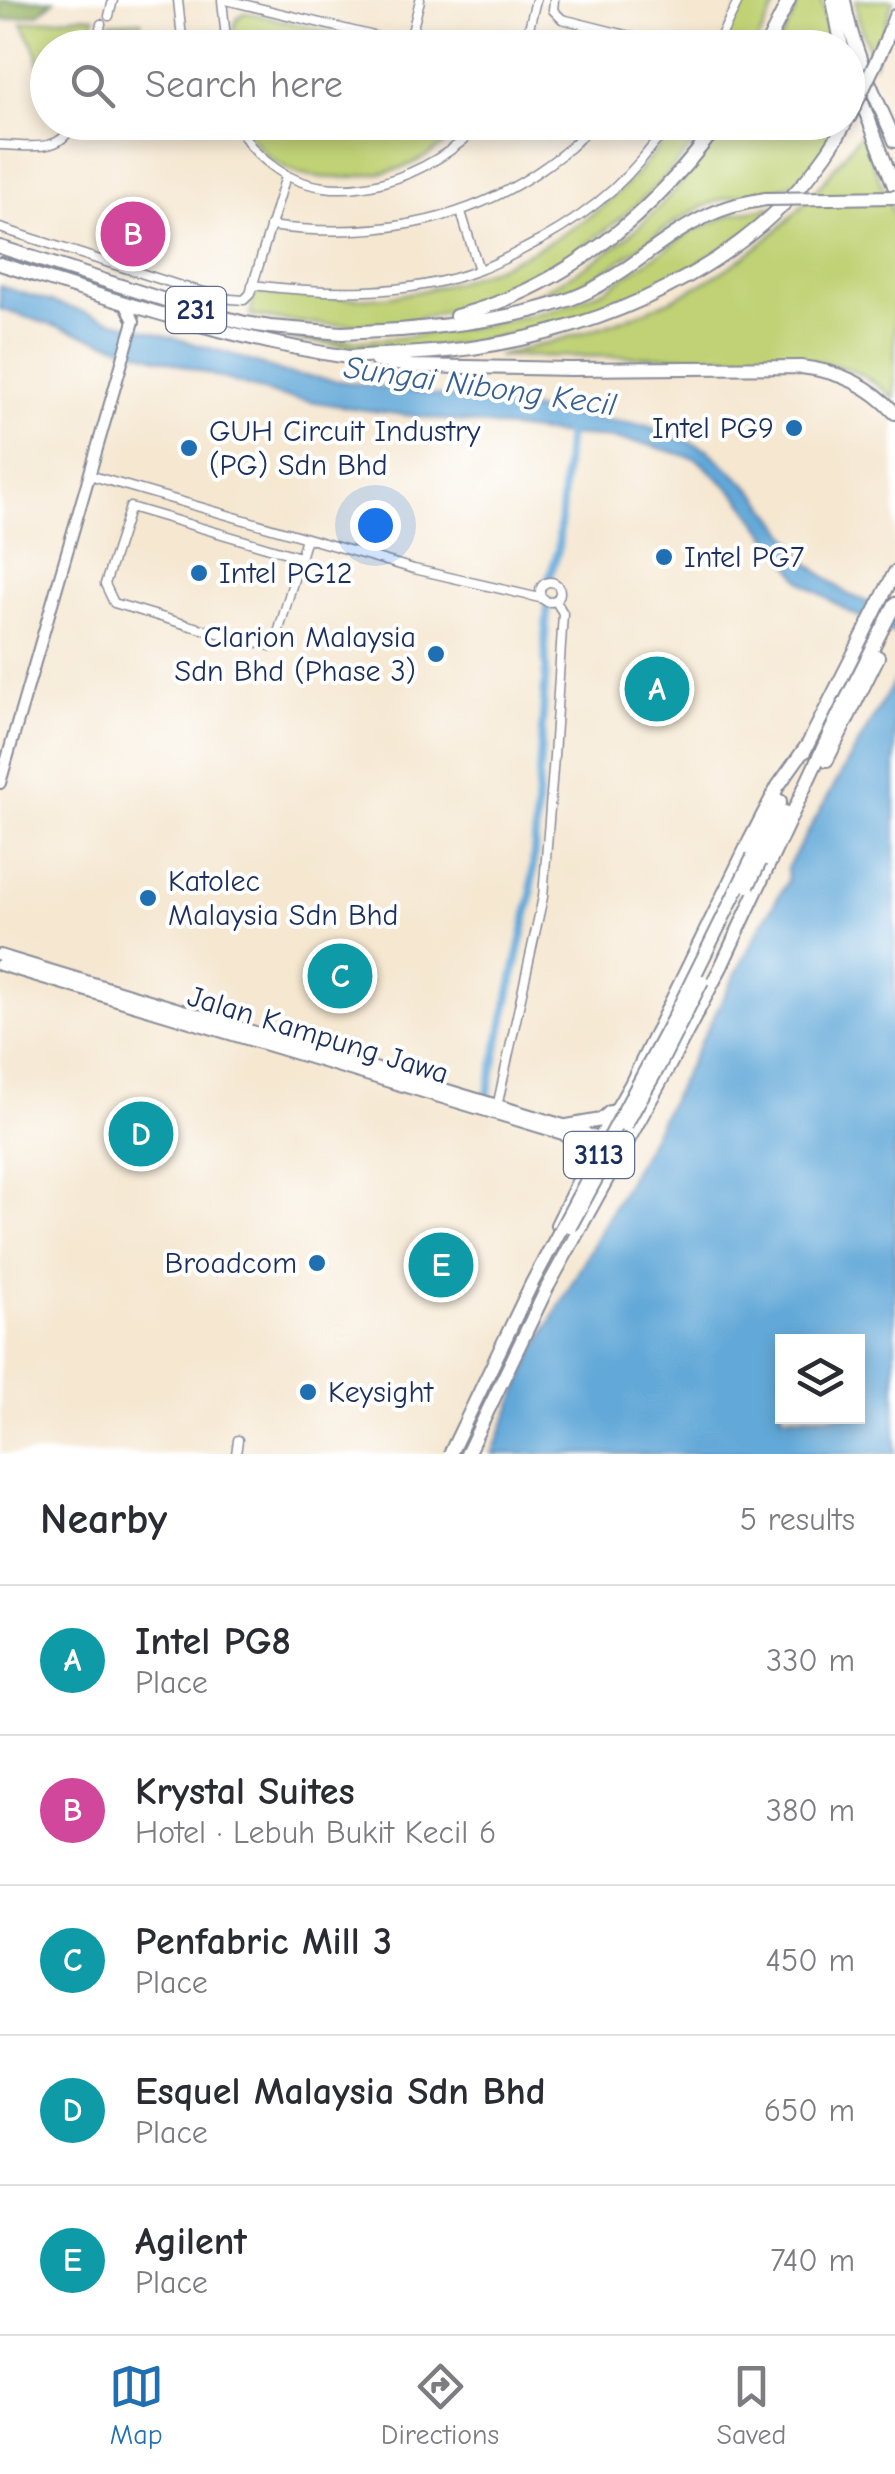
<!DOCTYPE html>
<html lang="en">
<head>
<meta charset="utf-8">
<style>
	:root { --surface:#fff; --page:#f7f7f7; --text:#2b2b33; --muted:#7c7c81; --line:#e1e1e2; --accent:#1f6fb2 }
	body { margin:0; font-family:"Comic Neue",sans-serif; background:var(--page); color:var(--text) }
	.controls { position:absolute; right:30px; bottom:30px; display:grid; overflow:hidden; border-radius:0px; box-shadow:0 5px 15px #0003 }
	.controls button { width:90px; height:90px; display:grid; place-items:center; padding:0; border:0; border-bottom:2px solid var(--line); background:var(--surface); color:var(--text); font:50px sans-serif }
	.you { position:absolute; left:375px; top:525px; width:35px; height:35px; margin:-25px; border:8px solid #fff; border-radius:50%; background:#1a73e8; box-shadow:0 0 0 15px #1a73e833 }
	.badge { display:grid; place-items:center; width:65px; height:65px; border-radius:50%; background:var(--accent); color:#fff; font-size:32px; font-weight:700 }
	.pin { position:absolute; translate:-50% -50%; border:5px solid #fff; box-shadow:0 2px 10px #0006 }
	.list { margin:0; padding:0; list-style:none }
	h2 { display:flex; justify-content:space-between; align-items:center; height:130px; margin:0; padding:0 40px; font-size:42px }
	h2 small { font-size:32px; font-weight:400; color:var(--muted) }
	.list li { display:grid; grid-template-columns:65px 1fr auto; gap:30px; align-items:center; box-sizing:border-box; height:150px; padding:0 40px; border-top:2px solid var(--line) }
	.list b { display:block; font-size:38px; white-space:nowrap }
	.list p { margin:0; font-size:32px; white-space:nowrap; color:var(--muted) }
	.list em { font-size:32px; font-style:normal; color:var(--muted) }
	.icon { flex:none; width:55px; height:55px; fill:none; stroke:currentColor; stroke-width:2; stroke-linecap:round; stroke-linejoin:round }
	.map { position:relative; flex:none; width:895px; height:1454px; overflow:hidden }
	.search { position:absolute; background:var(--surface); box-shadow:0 5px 15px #0003; left:30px; right:30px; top:30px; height:110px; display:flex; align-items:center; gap:25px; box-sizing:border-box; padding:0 35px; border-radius:55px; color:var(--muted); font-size:38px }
	.sheet { height:880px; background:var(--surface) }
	nav { display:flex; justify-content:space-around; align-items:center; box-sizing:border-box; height:140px; border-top:2px solid var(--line); background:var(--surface); font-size:28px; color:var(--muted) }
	nav a { display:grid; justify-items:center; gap:5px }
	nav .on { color:var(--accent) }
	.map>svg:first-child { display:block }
	.green { fill:#c0d275; stroke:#6e806a; stroke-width:2.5 }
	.forest { fill:#98b466; stroke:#5a7262; stroke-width:2.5 }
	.water { fill:#62a8d8; stroke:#3e6c9b; stroke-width:2.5; fill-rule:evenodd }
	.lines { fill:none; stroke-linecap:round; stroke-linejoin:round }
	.canal { stroke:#62a8d8; stroke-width:8 }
	.minor-casing { stroke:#888b97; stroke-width:11 }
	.tertiary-casing { stroke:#888b97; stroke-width:14 }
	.primary-casing { stroke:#888b97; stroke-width:16 }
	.trunk-casing { stroke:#888b97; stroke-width:16 }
	.minor { stroke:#fff; stroke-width:8 }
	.tertiary { stroke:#fff; stroke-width:10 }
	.primary { stroke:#fff; stroke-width:12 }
	.trunk { stroke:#fff; stroke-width:12 }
	.trunk-bridge-casing { stroke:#888b97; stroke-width:16; stroke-linecap:butt }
	.trunk-bridge { stroke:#fff; stroke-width:12 }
	.poi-dot { fill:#1f6fb2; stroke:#fff; stroke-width:4 }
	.labels { text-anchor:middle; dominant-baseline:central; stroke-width:8; stroke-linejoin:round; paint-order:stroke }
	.shield { fill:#fff; stroke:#5f6d8e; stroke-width:2.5 }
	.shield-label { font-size:28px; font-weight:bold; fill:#1b2f5e }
	.poi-label { font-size:30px; fill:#1b2f5e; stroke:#fff; text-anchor:start }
	.street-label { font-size:30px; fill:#1b2f5e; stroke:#fff }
	.water-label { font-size:32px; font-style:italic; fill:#375f8f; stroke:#fff }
</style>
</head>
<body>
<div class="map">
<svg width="895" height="1454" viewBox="0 0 895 1454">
	<rect width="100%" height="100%" fill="#fff"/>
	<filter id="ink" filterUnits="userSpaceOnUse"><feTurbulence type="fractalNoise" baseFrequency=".01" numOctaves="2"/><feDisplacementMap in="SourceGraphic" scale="20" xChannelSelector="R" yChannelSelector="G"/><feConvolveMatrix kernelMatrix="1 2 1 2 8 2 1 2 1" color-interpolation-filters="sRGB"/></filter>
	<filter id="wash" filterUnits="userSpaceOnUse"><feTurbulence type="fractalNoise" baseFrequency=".0048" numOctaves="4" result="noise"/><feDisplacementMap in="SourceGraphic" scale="40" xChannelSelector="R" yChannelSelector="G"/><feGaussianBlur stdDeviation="2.25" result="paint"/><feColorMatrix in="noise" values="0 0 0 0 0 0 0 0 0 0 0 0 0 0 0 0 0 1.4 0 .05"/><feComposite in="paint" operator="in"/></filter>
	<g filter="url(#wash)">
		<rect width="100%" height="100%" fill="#f5e7d0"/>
		<!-- green -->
		<path class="green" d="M 743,0 L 778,0 L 755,47 L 720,47 Z
			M 799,0 L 822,0 L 830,47 L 776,47 L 790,23 Z
			M 856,0 L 893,0 L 874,64 L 858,17 Z
			M 245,13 L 254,14 L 390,47 L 234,47 C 234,34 231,19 245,13 Z
			M 81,16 L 95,17 L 85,47 L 48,48 L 47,105 L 37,53 L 22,23 Z
			M 141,21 L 143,47 L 109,47 L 105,41 L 109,23 Z
			M 244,123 L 471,123 C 454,138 436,152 414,163 C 397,171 380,173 361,176 C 312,183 266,172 244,123 Z
			M 676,123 L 709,123 C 637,224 519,306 395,322 C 347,328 297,324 250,315 L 255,292 C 293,297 331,299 370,298 C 449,294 553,251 612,198 C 637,176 658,150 676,123 Z
			M 730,123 L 841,123 C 829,144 814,169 794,183 C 786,189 735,195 720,200 C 671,216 634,257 589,280 C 566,292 540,297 516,304 C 549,288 582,271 612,249 C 658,214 695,168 730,123 Z
			M 861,133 L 895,218 L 895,399 C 864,369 829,361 788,357 L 497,356 C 605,330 711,298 792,216 C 818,191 839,162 861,133 Z
			M 779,206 C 763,219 747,233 730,244 C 647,299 550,334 451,345 C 395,352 337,346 282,338 L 363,341 L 399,338 L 478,326 L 555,310 L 605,290 L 694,230 L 733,214 Z"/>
		<!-- forest -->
		<path class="forest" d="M 0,0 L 54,0 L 40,13 L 5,20 L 0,19 Z"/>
		<!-- water -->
		<path class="water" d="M 0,286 L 103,318 L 227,353 L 285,373 L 647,426 L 707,449 L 758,495 L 810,565 L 847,594 L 870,603 L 895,618 L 895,634 L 847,611 L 802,582 L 738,496 L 697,459 L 645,444 L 600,437 L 567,435 L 358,409 L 280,396 L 0,309 Z
			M 895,680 L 895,1454 L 492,1454 L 531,1358 L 648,1144 L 761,925 L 788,881 L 787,868 ZM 782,1342 L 858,1342 L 858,1416 L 782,1416 Z"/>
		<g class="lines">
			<!-- canal -->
			<path class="canal" d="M 548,581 L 558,551 L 568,428
				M 487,1096 L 531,897 L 546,668 L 545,638 L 548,602"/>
		</g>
	</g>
	<g filter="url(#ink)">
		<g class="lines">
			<defs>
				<path id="minor" d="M 178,0 L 183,48
					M 222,0 L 227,48
					M 226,0 L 423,48
					M 554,0 L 553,10 L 562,19 L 678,48
					M 109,16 L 113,0
					M 409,44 L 420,0
					M 95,48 L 101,24
					M 524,48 L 536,0
					M 715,48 L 739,0
					M 238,122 C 245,141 255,153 271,165 C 334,215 434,176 482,122
					M 0,145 C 28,145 62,155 73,122
					M 461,212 L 479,270
					M 270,226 C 366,239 462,225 542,169 C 562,155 579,142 593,122
					M 0,228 L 181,286 L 231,299 L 244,300 L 250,294 L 286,176
					M 252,285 C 327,294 407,297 479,270 C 501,262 521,250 541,240 C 597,209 634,175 670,122
					M 89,475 L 414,569 L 544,599
					M 300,557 L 130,507 L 105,584 L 114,603 L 191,626 L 274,647 L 306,538
					M540 592a10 10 0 1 1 20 0a10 10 0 1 1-20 0Z
					M 497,1107 L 543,897 L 554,756 L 563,613 L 555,600
					M 236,1454 L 238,1440"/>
				<path id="tertiary" d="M 0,783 L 134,321 L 125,303
					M 0,955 L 567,1126 L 600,1139
					M 0,965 L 566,1135 L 601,1150"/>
				<path id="primary" d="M 0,247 L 199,311 L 245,323 L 270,327 L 342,333 L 400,330
					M 0,264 C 115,300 229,339 348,357"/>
				<path id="trunk" d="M 833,0 L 842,48
					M 844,0 C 852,50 875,95 895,141
					M 884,45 L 895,16
					M 765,48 L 789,0
					M 848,66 L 895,188
					M 456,316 C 567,287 653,213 720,122
					M 400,330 C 457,325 538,316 589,291 C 631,270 664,236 707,216 C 725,207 746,202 766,199
					M 348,357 C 392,354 436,354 478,347 C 622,325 773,254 846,122
					M 376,361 L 411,366 L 571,369 L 801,367 C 838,371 870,385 895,413
					M 804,752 L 895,572
					M 827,760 L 878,657
					M 753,857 L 780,801
					M 760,862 L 785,812
					M 567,1126 L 601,1120 L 610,1112
					M 566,1135 C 577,1148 583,1155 579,1172
					M 557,1225 L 595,1147 L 631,1084 L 750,840 L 778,786 L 808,744
					M 467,1454 L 547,1288 L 668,1068 L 721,967 L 837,718 L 895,604"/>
			</defs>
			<!-- minor casing -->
			<use href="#minor" class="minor-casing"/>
			<!-- tertiary casing -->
			<use href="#tertiary" class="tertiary-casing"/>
			<!-- primary casing -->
			<use href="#primary" class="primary-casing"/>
			<!-- trunk casing -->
			<use href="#trunk" class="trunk-casing"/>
			<!-- minor -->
			<use href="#minor" class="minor"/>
			<!-- tertiary -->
			<use href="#tertiary" class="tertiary"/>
			<!-- primary -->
			<use href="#primary" class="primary"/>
			<!-- trunk -->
			<use href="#trunk" class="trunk"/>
			<defs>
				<path id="trunk-bridge" d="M 848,120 L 884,45
					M 766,199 L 895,197
					M 748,886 L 760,862
					M 625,1126 L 658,1068 L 702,981
					M 570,1227 L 613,1148
					M 450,1454 L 532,1283 L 674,1017 L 753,857"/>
			</defs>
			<!-- trunk-bridge casing -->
			<use href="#trunk-bridge" class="trunk-bridge-casing"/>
			<!-- trunk-bridge -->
			<use href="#trunk-bridge" class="trunk-bridge"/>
		</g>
	</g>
	<!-- markers -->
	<g class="poi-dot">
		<circle cx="794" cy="428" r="10"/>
		<circle cx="189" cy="448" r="10"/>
		<circle cx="664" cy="557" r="10"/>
		<circle cx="199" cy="573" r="10"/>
		<circle cx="436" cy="654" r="10"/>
		<circle cx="148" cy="898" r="10"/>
		<circle cx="317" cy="1263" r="10"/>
		<circle cx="308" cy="1392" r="10"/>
	</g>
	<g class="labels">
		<!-- shield labels -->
		<g class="shield">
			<rect x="166" y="287" width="60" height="46" rx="8"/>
			<rect x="564" y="1132" width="70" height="46" rx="8"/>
		</g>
		<g class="shield-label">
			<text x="196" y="310">231</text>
			<text x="599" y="1155">3113</text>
		</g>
		<!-- poi labels -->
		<g class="poi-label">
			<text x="774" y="428" text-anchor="end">Intel PG9</text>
			<text x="209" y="431">GUH Circuit Industry<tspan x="209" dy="34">(PG) Sdn Bhd</tspan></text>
			<text x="684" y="557">Intel PG7</text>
			<text x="219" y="573">Intel PG12</text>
			<text x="416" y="637" text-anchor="end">Clarion Malaysia<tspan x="416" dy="34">Sdn Bhd (Phase 3)</tspan></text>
			<text x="168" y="881">Katolec<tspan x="168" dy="34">Malaysia Sdn Bhd</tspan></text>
			<text x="297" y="1263" text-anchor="end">Broadcom</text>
			<text x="328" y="1392">Keysight</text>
		</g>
		<!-- street labels -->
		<g class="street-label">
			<text transform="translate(318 1035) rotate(17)">Jalan Kampung Jawa</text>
		</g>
		<!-- water labels -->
		<g class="water-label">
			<text transform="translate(480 386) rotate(8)">Sungai Nibong Kecil</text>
		</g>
	</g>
</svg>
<div class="controls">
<button><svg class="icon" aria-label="layers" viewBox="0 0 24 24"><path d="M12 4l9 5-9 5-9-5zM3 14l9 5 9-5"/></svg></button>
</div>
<div class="you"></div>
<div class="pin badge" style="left:657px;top:689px;background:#0f9aa8">A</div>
<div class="pin badge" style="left:133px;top:234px;background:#d1479c">B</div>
<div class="pin badge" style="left:340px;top:976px;background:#0f9aa8">C</div>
<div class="pin badge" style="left:141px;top:1134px;background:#0f9aa8">D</div>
<div class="pin badge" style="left:441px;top:1265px;background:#0f9aa8">E</div>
<div class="search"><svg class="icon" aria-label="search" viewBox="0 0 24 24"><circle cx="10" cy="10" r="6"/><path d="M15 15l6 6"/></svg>Search here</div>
</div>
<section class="sheet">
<h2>Nearby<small>5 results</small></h2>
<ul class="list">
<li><span class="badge" style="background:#0f9aa8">A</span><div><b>Intel PG8</b><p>Place</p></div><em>330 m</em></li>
<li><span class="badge" style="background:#d1479c">B</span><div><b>Krystal Suites</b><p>Hotel · Lebuh Bukit Kecil 6</p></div><em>380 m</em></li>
<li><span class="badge" style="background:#0f9aa8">C</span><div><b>Penfabric Mill 3</b><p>Place</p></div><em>450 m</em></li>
<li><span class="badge" style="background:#0f9aa8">D</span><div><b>Esquel Malaysia Sdn Bhd</b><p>Place</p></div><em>650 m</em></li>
<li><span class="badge" style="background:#0f9aa8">E</span><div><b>Agilent</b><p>Place</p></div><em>740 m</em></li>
</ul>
</section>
<nav>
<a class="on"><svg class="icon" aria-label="map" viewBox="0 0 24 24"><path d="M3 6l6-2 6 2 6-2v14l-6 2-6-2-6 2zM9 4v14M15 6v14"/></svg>Map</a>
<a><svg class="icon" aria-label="directions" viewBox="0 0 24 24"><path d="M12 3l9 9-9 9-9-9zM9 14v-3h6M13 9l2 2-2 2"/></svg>Directions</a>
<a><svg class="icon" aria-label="saved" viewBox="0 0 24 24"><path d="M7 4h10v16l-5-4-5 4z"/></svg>Saved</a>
</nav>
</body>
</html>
